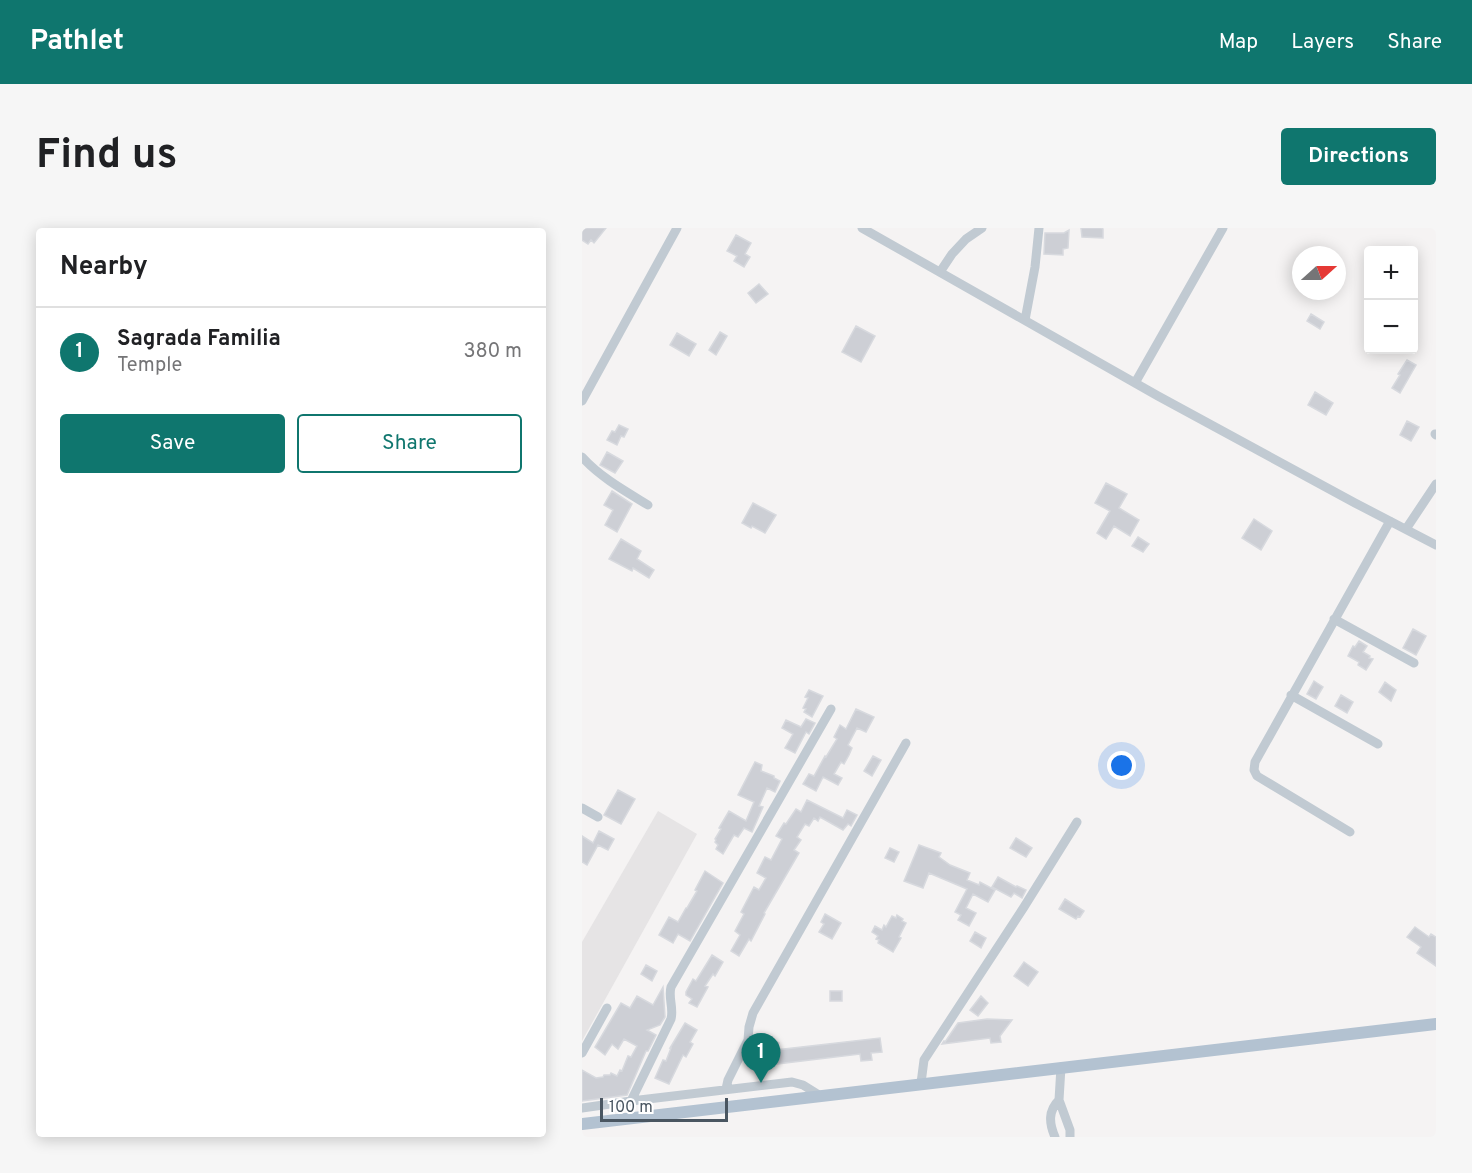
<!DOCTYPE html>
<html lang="en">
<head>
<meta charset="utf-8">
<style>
	:root { --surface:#fff; --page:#f6f6f6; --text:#202124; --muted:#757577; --line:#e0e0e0; --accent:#0f766e }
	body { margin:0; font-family:Overpass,sans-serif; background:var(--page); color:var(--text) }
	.controls { position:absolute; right:18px; top:18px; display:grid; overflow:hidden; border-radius:6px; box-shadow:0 3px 15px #0003 }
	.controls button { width:54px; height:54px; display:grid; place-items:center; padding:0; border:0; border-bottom:2px solid var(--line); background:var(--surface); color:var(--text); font:30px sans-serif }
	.compass { position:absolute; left:710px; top:18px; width:54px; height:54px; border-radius:50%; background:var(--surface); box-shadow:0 3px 15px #0003; rotate:69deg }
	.scale { position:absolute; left:18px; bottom:15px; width:128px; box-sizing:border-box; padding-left:6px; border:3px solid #4a5661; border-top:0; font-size:16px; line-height:21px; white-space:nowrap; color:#4a5661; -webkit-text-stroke:4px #fff; paint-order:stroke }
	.you { position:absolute; left:540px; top:538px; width:21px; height:21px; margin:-15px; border:4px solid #fff; border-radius:50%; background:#1a73e8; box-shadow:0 0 0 9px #1a73e833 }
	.badge { display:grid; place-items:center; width:39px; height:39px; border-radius:50%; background:var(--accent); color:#fff; font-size:20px; font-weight:700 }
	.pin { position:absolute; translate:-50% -50px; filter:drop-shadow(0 2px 3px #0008) }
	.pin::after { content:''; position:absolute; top:32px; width:21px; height:18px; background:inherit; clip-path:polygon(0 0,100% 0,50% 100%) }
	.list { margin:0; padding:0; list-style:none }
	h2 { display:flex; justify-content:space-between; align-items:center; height:78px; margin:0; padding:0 24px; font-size:26px }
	h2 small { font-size:20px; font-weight:400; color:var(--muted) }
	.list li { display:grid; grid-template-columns:39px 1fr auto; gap:18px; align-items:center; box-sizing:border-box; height:90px; padding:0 24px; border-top:2px solid var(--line) }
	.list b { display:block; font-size:22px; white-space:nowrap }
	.list p { margin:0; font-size:20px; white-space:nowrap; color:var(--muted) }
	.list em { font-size:20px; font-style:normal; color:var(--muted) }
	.actions { display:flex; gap:12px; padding:18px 24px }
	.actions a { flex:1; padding:14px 0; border:2px solid var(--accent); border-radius:6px; text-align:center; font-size:21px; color:var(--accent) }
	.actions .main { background:var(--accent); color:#fff }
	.map { position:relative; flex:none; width:854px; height:909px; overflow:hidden; border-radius:6px }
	header { display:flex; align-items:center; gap:36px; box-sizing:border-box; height:84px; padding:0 30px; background:var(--accent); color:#fff }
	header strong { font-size:28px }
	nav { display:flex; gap:33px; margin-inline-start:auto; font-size:21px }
	.intro { display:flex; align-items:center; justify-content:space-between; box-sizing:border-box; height:144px; padding:0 36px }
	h1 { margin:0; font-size:42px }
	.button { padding:15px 27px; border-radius:6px; background:var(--accent); color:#fff; font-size:21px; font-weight:700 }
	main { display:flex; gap:36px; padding:0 36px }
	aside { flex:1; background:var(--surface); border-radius:6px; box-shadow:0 3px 15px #0003 }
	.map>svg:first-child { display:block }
	.education { fill:#e6e4e5 }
	.building { fill:#cdcfd5; stroke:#d7d9de; stroke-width:1.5 }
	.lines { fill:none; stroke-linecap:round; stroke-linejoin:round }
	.minor { stroke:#c1cad2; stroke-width:9 }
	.major { stroke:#b3c2d1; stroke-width:12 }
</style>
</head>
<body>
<header>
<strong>Pathlet</strong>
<nav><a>Map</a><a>Layers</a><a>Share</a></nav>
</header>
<div class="intro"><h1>Find us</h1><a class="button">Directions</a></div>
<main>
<aside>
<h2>Nearby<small></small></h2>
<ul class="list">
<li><span class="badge">1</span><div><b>Sagrada Familia</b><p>Temple</p></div><em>380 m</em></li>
</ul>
<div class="actions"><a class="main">Save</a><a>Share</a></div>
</aside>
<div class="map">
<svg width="854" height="909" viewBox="0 0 854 909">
	<rect width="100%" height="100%" fill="#f5f3f3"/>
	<!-- education -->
	<path class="education" d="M 76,583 L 115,606 L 0,813 L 0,714 Z"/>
	<!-- building -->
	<path class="building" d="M 0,0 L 24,0 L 12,15 L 9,12 L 6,16 L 0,12 Z
		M 499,0 L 519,0 L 521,1 L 521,10 L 500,9 Z
		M 487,2 L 486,20 L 481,21 L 481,27 L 462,26 L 463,5 L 482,5 Z
		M 154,7 L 169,15 L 163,26 L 168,29 L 162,39 L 152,33 L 155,28 L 145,23 Z
		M 177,56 L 186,66 L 174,75 L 166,65 Z
		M 729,86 L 742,94 L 738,101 L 725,93 Z
		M 274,98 L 293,108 L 279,134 L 260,124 Z
		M 138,104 L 145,108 L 134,127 L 127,122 Z
		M 95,105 L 114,116 L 107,128 L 88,117 Z
		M 825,132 L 834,137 L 818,165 L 810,160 L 818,147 L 816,146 Z
		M 733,164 L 751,175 L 744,187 L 726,177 Z
		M 825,193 L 837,199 L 829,213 L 818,207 Z
		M 37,197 L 46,201 L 42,209 L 39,208 L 35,217 L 25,212 L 30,203 L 33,204 Z
		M 25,224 L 41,233 L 33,245 L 18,237 Z
		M 524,255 L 545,266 L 537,280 L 557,292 L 548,308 L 532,298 L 524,311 L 515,305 L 528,283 L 513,275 Z
		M 30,263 L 50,276 L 35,304 L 23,297 L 31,282 L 22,277 Z
		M 171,275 L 194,287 L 183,305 L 170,298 L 169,300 L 160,295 Z
		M 672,291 L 690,303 L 679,322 L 660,310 Z
		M 556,309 L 567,316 L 561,324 L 550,318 Z
		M 39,311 L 59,323 L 55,331 L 72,342 L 67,350 L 51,340 L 50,343 L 27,331 Z
		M 831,401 L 844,408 L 834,427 L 821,420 Z
		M 777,413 L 785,418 L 781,424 L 788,428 L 787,430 L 791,431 L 784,442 L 776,437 L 777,434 L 766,428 L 771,418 L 773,419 Z
		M 732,453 L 741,459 L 734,471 L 725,466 Z
		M 803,454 L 814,462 L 809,473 L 797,464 Z
		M 227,462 L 241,468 L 230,489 L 222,484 L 224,481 L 221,480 L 226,470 L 223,469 Z
		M 759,467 L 771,474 L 765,485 L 753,478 Z
		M 274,481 L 292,489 L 284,504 L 275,500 L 266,517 L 270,520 L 267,527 L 262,536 L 259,534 L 252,546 L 260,550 L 256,557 L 241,549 L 234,563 L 221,556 L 227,546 L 232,548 L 243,528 L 244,529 L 255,511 L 252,509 L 258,497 L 264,501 Z
		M 224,491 L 233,495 L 227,506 L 224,504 L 213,525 L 203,520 L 211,506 L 200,500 L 204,492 L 219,499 Z
		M 291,528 L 299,532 L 290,548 L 282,543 Z
		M 173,534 L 180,537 L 179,543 L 192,548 L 192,550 L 198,553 L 193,564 L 185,560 L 177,578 L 181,579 L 170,604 L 162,600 L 156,609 L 152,607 L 141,626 L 134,621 L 136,617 L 133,614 L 134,612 L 133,611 L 139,601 L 137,600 L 147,583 L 164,593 L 172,574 L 156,567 Z
		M 36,562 L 53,571 L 39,596 L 22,587 Z
		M 225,572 L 261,590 L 265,582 L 275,587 L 269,598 L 266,596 L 261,602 L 238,589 L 236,593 L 232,590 L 227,598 L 223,596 L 215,609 L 219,612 L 212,622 L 217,625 L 182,685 L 183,686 L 169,713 L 167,711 L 157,728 L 149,723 L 158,707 L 153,703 L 162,686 L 159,684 L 172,659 L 177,662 L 184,650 L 175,645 L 183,629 L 189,632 L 200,611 L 194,608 L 202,595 L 204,596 L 214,581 L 219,584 Z
		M 17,603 L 32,611 L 26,622 L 16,617 L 5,637 L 0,634 L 0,608 L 11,615 Z
		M 434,610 L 450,620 L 444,629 L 428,620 Z
		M 337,617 L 359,625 L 357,629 L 368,637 L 388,645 L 385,652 L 397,657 L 398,654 L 413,662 L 406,674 L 391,666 L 384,680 L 394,685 L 387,698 L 376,692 L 379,687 L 373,684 L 385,661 L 347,645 L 341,660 L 322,653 Z
		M 308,620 L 317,624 L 312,634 L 303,630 Z
		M 123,643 L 141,655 L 108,713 L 96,706 L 91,715 L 77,707 L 87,689 L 96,694 L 104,680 L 105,680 L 115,663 L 113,662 Z
		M 416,649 L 434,659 L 435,658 L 444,662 L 440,670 L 432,665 L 429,669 L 410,659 Z
		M 483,671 L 502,683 L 498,689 L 496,688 L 494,691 L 477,681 Z
		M 243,686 L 259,695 L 250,711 L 237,704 L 242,696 L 239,694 Z
		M 315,687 L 321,691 L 320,693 L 324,695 L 317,709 L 319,710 L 311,724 L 296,715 L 297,712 L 294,711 L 296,708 L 290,704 L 293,698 L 300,702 L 302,697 L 304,699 L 310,688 L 314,690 Z
		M 833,699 L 847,709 L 849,706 L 854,709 L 854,738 L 835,725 L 839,719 L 825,709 Z
		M 393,704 L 404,710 L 399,720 L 388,713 Z
		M 130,727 L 141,734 L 133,748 L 131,746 L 123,758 L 126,759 L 115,779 L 107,775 L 110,771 L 104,767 L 104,764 L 111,751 L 114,753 Z
		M 442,734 L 456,744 L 446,758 L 432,748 Z
		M 64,737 L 75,743 L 70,753 L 59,746 Z
		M 81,759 L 83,789 L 78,797 L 65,802 L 74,807 L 66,823 L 64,823 L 45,867 L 0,873 L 0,842 L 14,850 L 21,849 L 22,847 L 28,847 L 29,845 L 35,848 L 38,842 L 40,843 L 46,828 L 49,829 L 55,818 L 42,811 L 36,821 L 30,816 L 23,827 L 13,819 L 39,775 L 48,780 L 55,768 L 71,777 Z
		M 248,763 L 260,763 L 260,773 L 248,773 Z
		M 399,768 L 406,775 L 396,788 L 388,782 Z
		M 405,791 L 430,792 L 418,808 L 419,814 L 409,815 L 408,810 L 360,816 L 362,813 L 363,814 L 376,795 Z
		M 103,795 L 115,802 L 108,814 L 111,816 L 104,829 L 101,827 L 87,856 L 73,850 L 81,832 L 84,833 L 89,820 L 88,820 Z
		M 181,806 L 197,815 L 193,822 L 298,810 L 300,824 L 289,825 L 290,832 L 279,833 L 278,826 L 187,837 L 187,839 L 182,838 L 181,840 L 166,832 Z"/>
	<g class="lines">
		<!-- minor -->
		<path class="minor" d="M 280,0 L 576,168 L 773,275 L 854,317
			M 358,44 L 370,26 L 384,11 L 400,0
			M 443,92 L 453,39 L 457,0
			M 553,155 L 641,0
			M 0,173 L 95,0
			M 853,206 L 854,207
			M 0,229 C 18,249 43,263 66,277
			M 824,301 L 854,256
			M 752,391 L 832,435
			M 709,467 L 796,516
			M 0,580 L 16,589
			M 768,604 L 675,548 L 672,542 L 673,534 L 808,293
			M 0,825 L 25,780
			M 479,839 L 477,872 L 488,902 L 488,909
			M 339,855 L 342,832 L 442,679 L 495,594
			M 144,861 L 146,852 L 166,812 L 167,799 L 171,785 L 324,515
			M 49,873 L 89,791 C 92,780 86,770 89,759 L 249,481
			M 0,880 L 49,873 L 210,854 L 221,857 L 237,867
			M 473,909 C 467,895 466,883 477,872"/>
		<!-- major -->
		<path class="major" d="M 0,896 L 854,796"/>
	</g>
</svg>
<div class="controls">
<button>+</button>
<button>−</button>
</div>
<svg class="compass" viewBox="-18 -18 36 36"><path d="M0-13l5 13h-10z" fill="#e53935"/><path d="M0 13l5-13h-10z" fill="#757577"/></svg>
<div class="scale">100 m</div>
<div class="you"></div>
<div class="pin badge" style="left:179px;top:855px">1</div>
</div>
</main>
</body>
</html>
